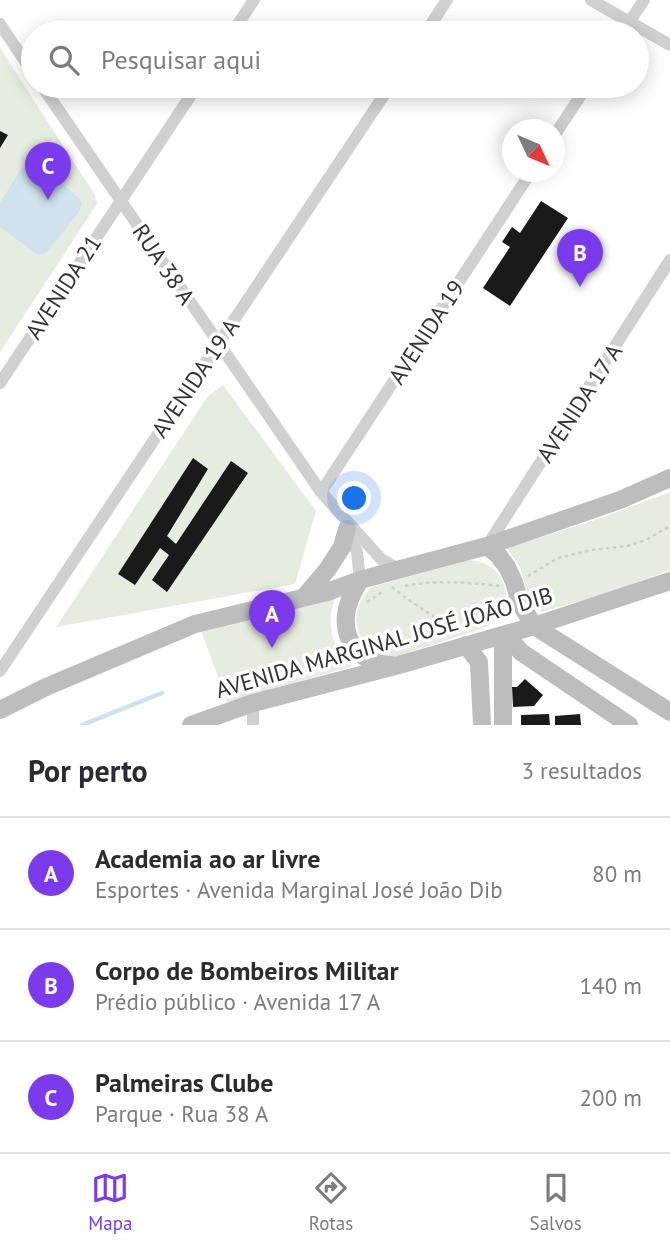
<!DOCTYPE html>
<html lang="pt">
<head>
<meta charset="utf-8">
<style>
	:root { --surface:#fff; --page:#f2f2f3; --text:#2b2b33; --muted:#7c7c81; --line:#e1e1e2; --accent:#7c3aed }
	body { margin:0; font-family:"PT Sans",sans-serif; background:var(--page); color:var(--text) }
	.compass { position:absolute; left:502px; top:119px; width:63px; height:63px; border-radius:50%; background:var(--surface); box-shadow:0 4px 18px #0003; rotate:134deg }
	.you { position:absolute; left:355px; top:499px; width:24px; height:24px; margin:-18px; border:5px solid #fff; border-radius:50%; background:#1a73e8; box-shadow:0 0 0 10px #1a73e833 }
	.badge { display:grid; place-items:center; width:46px; height:46px; border-radius:50%; background:var(--accent); color:#fff; font-size:23px; font-weight:700 }
	.pin { position:absolute; translate:-50% -58px; filter:drop-shadow(0 2px 4px #0008) }
	.pin::after { content:''; position:absolute; top:37px; width:24px; height:21px; background:inherit; clip-path:polygon(0 0,100% 0,50% 100%) }
	.list { margin:0; padding:0; list-style:none }
	h2 { display:flex; justify-content:space-between; align-items:center; height:91px; margin:0; padding:0 28px; font-size:30px }
	h2 small { font-size:23px; font-weight:400; color:var(--muted) }
	.list li { display:grid; grid-template-columns:46px 1fr auto; gap:21px; align-items:center; box-sizing:border-box; height:112px; padding:0 28px; border-top:2px solid var(--line) }
	.list b { display:block; font-size:26px; white-space:nowrap }
	.list p { margin:0; font-size:23px; white-space:nowrap; color:var(--muted) }
	.list em { font-size:23px; font-style:normal; color:var(--muted) }
	.icon { flex:none; width:38px; height:38px; fill:none; stroke:currentColor; stroke-width:2; stroke-linecap:round; stroke-linejoin:round }
	.map { position:relative; flex:none; width:670px; height:725px; overflow:hidden }
	.search { position:absolute; background:var(--surface); box-shadow:0 4px 18px #0003; left:21px; right:21px; top:21px; height:77px; display:flex; align-items:center; gap:18px; box-sizing:border-box; padding:0 24px; border-radius:38px; color:var(--muted); font-size:26px }
	.sheet { height:427px; background:var(--surface) }
	nav { display:flex; justify-content:space-around; align-items:center; box-sizing:border-box; height:98px; border-top:2px solid var(--line); background:var(--surface); font-size:19px; color:var(--muted) }
	nav a { display:grid; justify-items:center; gap:4px }
	nav .on { color:var(--accent) }
	.map>svg:first-child { display:block }
	.green { fill:#e6ecdf }
	.water { fill:#cfe2ee }
	.lines { fill:none; stroke-linecap:round; stroke-linejoin:round }
	.stream { stroke:#cfe2ee; stroke-width:4.5 }
	.building { fill:#1a1a1a }
	.path { stroke:#cdcdcd; stroke-width:2.5; stroke-dasharray:3.5 3.5; stroke-linecap:butt }
	.street { stroke:#d0d0d0; stroke-width:12 }
	.secondary { stroke:#bdbdbd; stroke-width:18 }
	.labels { text-anchor:middle; dominant-baseline:central; stroke-width:7; stroke-linejoin:round; paint-order:stroke }
	.street-label { font-size:23px; fill:#333; stroke:#fff }
</style>
</head>
<body>
<div class="map">
<svg width="670" height="725" viewBox="0 0 670 725">
	<rect width="100%" height="100%" fill="#fff"/>
	<!-- green -->
	<path class="green" d="M 0,48 L 95,195 L 97,204 L 0,352 Z
		M 223,385 L 316,511 L 295,584 L 56,627 L 208,396 Z
		M 670,492 L 670,570 L 612,592 L 541,612 L 528,596 L 520,567 L 507,548 L 598,519 Z
		M 469,560 C 509,562 520,610 484,628 L 395,657 C 357,654 343,613 372,587 Z
		M 336,596 C 325,623 331,648 353,666 L 227,702 L 201,630 Z"/>
	<!-- water -->
	<path class="water" d="M 30,165 L 38,165 L 42,167 L 78,197 L 82,203 L 79,212 L 46,253 C 41,254 39,255 34,252 L 0,227 L 0,203 L 21,169 Z"/>
	<g class="lines">
		<!-- stream -->
		<path class="stream" d="M 82,725 L 162,693"/>
	</g>
	<!-- building -->
	<path class="building" d="M 0,131 L 8,135 L 0,148 Z
		M 541,201 L 568,218 L 510,306 L 483,288 L 510,247 L 502,242 L 512,227 L 520,233 Z
		M 193,458 L 208,469 L 167,536 L 176,544 L 231,461 L 248,473 L 167,592 L 152,580 L 169,555 L 160,548 L 135,585 L 118,574 Z
		M 525,679 L 543,695 L 534,706 L 513,707 L 512,687 L 517,687 Z
		M 549,714 L 550,725 L 521,725 L 521,715 Z
		M 580,714 L 581,725 L 555,725 L 555,716 Z"/>
	<g class="lines">
		<!-- path -->
		<path class="path" d="M 528,576 L 558,558 L 592,550 L 627,546 L 646,540 L 670,526
			M 405,586 C 436,580 467,582 499,586
			M 392,587 C 412,604 435,616 456,631
			M 367,602 L 382,592"/>
		<!-- street -->
		<path class="street" d="M 591,0 L 670,45
			M 0,24 L 33,73
			M 232,33 L 254,0
			M 425,33 L 447,0
			M 622,33 L 644,0
			M 42,86 L 321,492 L 381,559 L 398,569
			M 554,136 L 587,86
			M 0,383 L 197,86
			M 321,492 L 531,172
			M 346,528 L 357,552 L 360,580
			M 487,546 L 670,260
			M 0,671 L 390,86
			M 253,703 L 253,725"/>
		<!-- secondary -->
		<path class="secondary" d="M 487,546 L 498,555 L 507,567 L 514,582 L 520,603 L 534,626 L 670,712
			M 360,580 C 354,590 347,603 346,615 C 343,643 364,665 391,665
			M 303,598 L 327,570 L 342,547 L 347,529
			M 506,634 L 521,652 L 629,725
			M 466,645 L 479,662 L 482,725
			M 0,710 L 46,687 L 195,624 L 327,592 L 360,580 L 487,546 L 620,500 L 670,478
			M 191,725 L 253,703 L 399,665 L 534,626 L 670,581
			M 503,725 L 503,635"/>
	</g>
	<g class="labels">
		<!-- street labels -->
		<g class="street-label">
			<text transform="translate(164 264) rotate(56)">RUA 38 A</text>
			<text transform="translate(63 287) rotate(-57)">AVENIDA 21</text>
			<text transform="translate(426 332) rotate(-57)">AVENIDA 19</text>
			<text transform="translate(195 378) rotate(-56)">AVENIDA 19 A</text>
			<text transform="translate(579 403) rotate(-57)">AVENIDA 17 A</text>
			<text transform="translate(384 642) rotate(-16)">AVENIDA MARGINAL JOSÉ JOÃO DIB</text>
		</g>
	</g>
</svg>
<svg class="compass" viewBox="-18 -18 36 36"><path d="M0-13l5 13h-10z" fill="#e53935"/><path d="M0 13l5-13h-10z" fill="#7c7c81"/></svg>
<div class="you"></div>
<div class="pin badge" style="left:272px;top:648px">A</div>
<div class="pin badge" style="left:580px;top:287px">B</div>
<div class="pin badge" style="left:48px;top:200px">C</div>
<div class="search"><svg class="icon" aria-label="search" viewBox="0 0 24 24"><circle cx="10" cy="10" r="6"/><path d="M15 15l6 6"/></svg>Pesquisar aqui</div>
</div>
<section class="sheet">
<h2>Por perto<small>3 resultados</small></h2>
<ul class="list">
<li><span class="badge">A</span><div><b>Academia ao ar livre</b><p>Esportes · Avenida Marginal José João Dib</p></div><em>80 m</em></li>
<li><span class="badge">B</span><div><b>Corpo de Bombeiros Militar</b><p>Prédio público · Avenida 17 A</p></div><em>140 m</em></li>
<li><span class="badge">C</span><div><b>Palmeiras Clube</b><p>Parque · Rua 38 A</p></div><em>200 m</em></li>
</ul>
</section>
<nav>
<a class="on"><svg class="icon" aria-label="map" viewBox="0 0 24 24"><path d="M3 6l6-2 6 2 6-2v14l-6 2-6-2-6 2zM9 4v14M15 6v14"/></svg>Mapa</a>
<a><svg class="icon" aria-label="directions" viewBox="0 0 24 24"><path d="M12 3l9 9-9 9-9-9zM9 14v-3h6M13 9l2 2-2 2"/></svg>Rotas</a>
<a><svg class="icon" aria-label="saved" viewBox="0 0 24 24"><path d="M7 4h10v16l-5-4-5 4z"/></svg>Salvos</a>
</nav>
</body>
</html>
